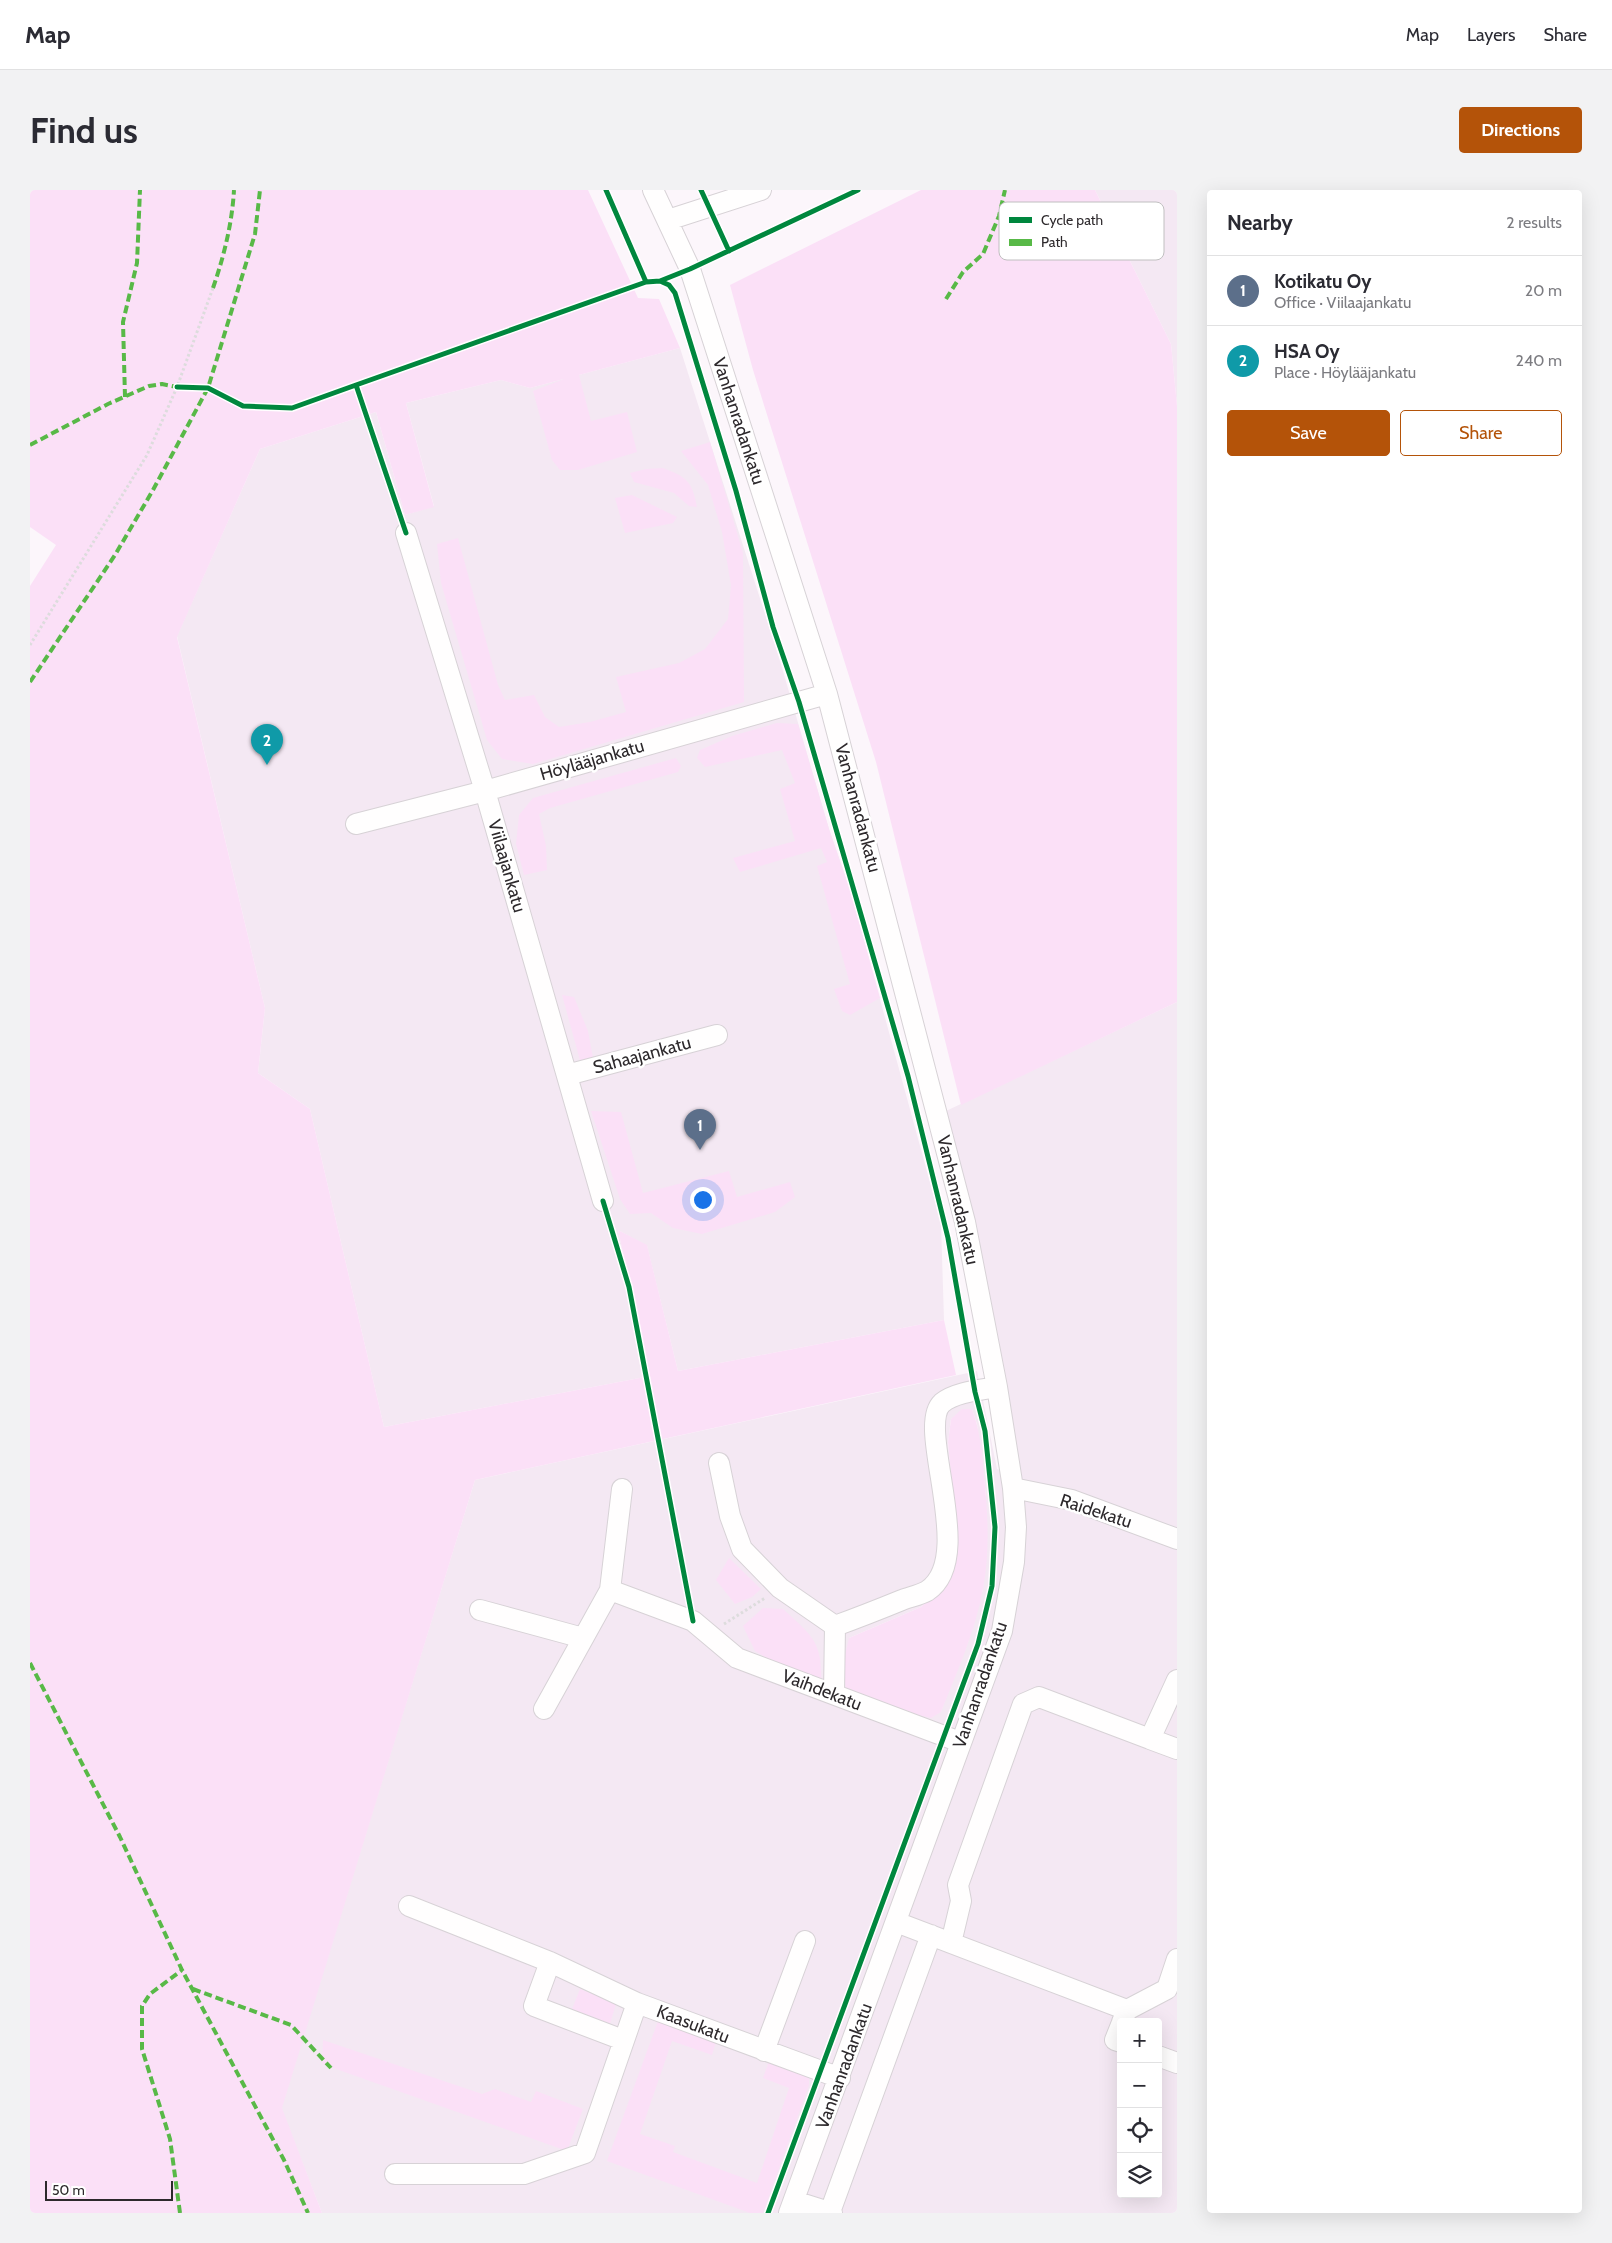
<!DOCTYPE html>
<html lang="en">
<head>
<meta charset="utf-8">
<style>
	:root { --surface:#fff; --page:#f2f2f3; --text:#2b2b33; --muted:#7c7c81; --line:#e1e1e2; --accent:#b45309 }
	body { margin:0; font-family:Cabin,sans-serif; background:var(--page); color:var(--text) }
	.controls { position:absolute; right:15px; bottom:15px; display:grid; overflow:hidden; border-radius:5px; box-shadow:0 5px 20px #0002 }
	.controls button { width:45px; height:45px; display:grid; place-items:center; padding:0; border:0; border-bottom:1px solid var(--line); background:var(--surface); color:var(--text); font:25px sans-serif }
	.scale { position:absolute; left:15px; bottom:12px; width:128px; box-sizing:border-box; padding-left:5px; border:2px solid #2d292c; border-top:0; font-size:14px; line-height:18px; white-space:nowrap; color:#2d292c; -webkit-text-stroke:4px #fff; paint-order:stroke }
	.you { position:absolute; left:672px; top:1009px; width:18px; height:18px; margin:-12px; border:4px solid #fff; border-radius:50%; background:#1a73e8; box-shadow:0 0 0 8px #1a73e833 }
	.badge { display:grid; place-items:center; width:32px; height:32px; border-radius:50%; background:var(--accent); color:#fff; font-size:16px; font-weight:700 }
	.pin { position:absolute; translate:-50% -41px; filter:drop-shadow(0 1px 2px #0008) }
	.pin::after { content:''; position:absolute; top:26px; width:18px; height:15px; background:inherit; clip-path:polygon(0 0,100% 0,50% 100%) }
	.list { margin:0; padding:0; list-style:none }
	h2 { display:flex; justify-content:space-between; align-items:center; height:65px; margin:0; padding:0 20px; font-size:21px }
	h2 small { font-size:16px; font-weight:400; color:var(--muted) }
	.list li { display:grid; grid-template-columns:32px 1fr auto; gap:15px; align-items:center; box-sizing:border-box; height:70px; padding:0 20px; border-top:1px solid var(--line) }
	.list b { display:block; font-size:19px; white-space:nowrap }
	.list p { margin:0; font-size:16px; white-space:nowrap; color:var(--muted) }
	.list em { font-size:16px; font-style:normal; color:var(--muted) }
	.actions { display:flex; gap:10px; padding:15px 20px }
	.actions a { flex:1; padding:11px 0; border:1px solid var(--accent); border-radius:5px; text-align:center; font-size:18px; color:var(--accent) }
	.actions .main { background:var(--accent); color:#fff }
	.icon { flex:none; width:28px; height:28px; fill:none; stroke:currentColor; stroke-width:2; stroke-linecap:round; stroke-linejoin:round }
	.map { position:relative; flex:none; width:1147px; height:2023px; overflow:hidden; border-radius:5px }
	header { display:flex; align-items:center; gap:30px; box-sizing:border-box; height:70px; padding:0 25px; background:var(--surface); border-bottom:1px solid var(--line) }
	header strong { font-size:24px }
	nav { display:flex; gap:28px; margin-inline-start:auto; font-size:18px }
	.intro { display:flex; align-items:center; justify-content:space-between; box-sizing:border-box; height:120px; padding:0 30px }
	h1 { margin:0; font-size:35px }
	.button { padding:12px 22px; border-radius:5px; background:var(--accent); color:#fff; font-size:18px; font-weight:700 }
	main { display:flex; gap:30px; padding:0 30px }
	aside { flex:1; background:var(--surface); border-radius:5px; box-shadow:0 5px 20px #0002 }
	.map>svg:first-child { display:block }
	.built { fill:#f4e8f3; fill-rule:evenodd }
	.green { fill:#fbe0f7 }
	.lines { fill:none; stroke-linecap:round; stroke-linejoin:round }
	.minor-casing { stroke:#d7d2d6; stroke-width:22 }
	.path { stroke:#dddcdd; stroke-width:3; stroke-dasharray:2.5 2.5; stroke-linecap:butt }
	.minor { stroke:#fffefe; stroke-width:20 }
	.quiet { stroke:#58b947; stroke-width:4; stroke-dasharray:8 4; stroke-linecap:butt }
	.cycleway-casing { stroke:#fff; stroke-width:8 }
	.cycleway { stroke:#00873e; stroke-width:5 }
	.labels { text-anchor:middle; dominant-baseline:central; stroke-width:5; stroke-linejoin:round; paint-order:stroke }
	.street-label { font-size:18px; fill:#2d292c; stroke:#fff }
	.key { fill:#fff; stroke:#c0bfc0; stroke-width:1 }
	.key-label { font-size:14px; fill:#2d292c }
</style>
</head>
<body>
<header>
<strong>Map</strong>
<nav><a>Map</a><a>Layers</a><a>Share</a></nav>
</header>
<div class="intro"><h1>Find us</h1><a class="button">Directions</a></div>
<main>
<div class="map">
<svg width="1147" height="2023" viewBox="0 0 1147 2023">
	<rect width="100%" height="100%" fill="#fcf6fb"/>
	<!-- built -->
	<path class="built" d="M 1065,0 L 1147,0 L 1147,216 L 1141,154 Z
		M 650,158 L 750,471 L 799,639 L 821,703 L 911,1033 L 914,1130 L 648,1181 L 617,1056 L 588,1040 L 620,1186 L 354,1237 L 280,919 L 228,883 L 235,818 L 147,446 L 230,259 L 346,222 L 375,325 L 404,316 L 376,213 L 471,190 L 500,198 Z
		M 1147,812 L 1147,2023 L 292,2023 L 251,1918 L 445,1290 L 947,1181 L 967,1279 L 992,1287 L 961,1111 L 916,921 ZM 942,1219 L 947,1234 L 956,1305 L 953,1399 L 938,1452 L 911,1521 L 819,1448 L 891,1417 L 920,1390 L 924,1344 L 924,1319 L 918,1252 L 921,1229 ZM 1091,1832 L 1128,1832 L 1128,2004 L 1091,2004 Z"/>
	<!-- green -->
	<path class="green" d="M 0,0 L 558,0 L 608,108 L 629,109 L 650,158 L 549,185 L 561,231 L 597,222 L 607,262 L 548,280 L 530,280 L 522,270 L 503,201 L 534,189 L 500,198 L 471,190 L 376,213 L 404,317 L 375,325 L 346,222 L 230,259 L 147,447 L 235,818 L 228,883 L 280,919 L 354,1237 L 620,1186 L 588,1040 L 617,1055 L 648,1181 L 914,1130 L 926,1185 L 445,1290 L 252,1918 L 292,2023 L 0,2023 L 0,396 L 26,355 L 0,337 Z
		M 891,0 L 1065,0 L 1141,154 L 1147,216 L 1147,812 L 931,915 L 846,572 L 723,180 L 700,95 Z
		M 680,252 L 713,363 L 714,512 L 503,574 L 472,569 L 457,550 L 411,393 L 407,354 L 428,348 L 468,495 L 475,510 L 504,505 L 515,527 L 529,537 L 560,532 L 596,522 L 586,487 L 649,473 L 675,459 L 698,429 L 701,395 L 692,342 L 678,295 L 651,261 Z
		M 633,278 C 657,287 662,291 667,317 L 659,316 L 644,303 L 604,292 L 600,283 L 616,279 Z
		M 602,305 L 647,327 L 643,333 L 595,343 L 585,308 Z
		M 747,533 L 768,534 L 799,639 L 821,703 L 850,808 L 820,825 L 812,821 L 804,799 L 820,794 L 787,676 L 797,672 L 791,658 L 710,682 L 703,668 L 765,651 L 750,599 L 765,593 L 752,560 L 675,577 L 667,568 L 670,560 L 702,546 Z
		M 646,568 L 651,576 L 648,582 L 520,618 L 509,624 L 516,656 L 517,680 L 494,685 L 486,654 L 489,625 L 503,608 Z
		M 532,805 L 544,807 L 558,841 L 563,868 L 551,874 Z
		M 561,921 L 591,922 L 613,1003 L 699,981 L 707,1007 L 760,992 L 765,1007 L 745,1022 L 672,1044 L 643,1038 L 621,1023 L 600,1024 L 590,1009 Z
		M 932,1219 L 942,1219 C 950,1240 952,1263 954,1286 C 958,1322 960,1363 953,1399 C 945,1442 927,1482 911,1522 L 901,1528 L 883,1524 L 816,1500 L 813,1474 L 819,1448 L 891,1417 L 920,1390 L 924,1344 L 924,1319 L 918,1252 L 921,1229 Z
		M 699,1368 L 731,1399 L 722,1407 L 705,1414 L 686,1390 Z
		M 733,1418 L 753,1419 C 781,1445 793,1451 791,1493 L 747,1474 L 725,1461 L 713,1436 Z
		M 550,1799 L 586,1814 L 579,1837 L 541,1822 Z
		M 628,1831 L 686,1852 L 682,1865 L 642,1851 L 610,1944 L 645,1956 L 643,1962 L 727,1993 L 759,1898 L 733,1888 L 739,1871 L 779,1888 L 779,1895 L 733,2023 L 720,2023 L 577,1971 Z
		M 293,1850 L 452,1904 L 465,1899 L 501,1912 L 506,1901 L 553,1919 L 537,1961 L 292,1874 Z"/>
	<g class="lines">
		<defs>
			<path id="minor" d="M 623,0 L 660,79 L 797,504 L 935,1032 L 967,1197 L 983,1298 L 986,1337 L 984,1372 L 972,1441 L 759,2023
				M 638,30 L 731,0
				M 376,343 L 455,601 L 573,1011
				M 326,634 L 455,601 L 797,504
				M 537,885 L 687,845
				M 689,1273 L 700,1326 L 712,1359 L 750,1398 L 805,1436 L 804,1504
				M 983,1298 L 1042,1310 L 1147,1349
				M 592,1299 L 580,1400 L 663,1431 L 707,1468 L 930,1552
				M 450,1420 L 553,1448
				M 805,1436 C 827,1428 850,1419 872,1410 C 880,1407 890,1405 897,1401 C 948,1368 885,1238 912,1213 C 925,1202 951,1200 967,1197
				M 1147,1490 L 1120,1549 L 1147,1559
				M 514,1519 L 580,1400
				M 379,1716 L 520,1772 L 607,1813 L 810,1888
				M 866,1732 L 1097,1820 L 1092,1832
				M 921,1753 L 931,1711 L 928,1695 L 993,1514 L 1009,1507 L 1120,1549
				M 520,1772 L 504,1816 L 593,1850
				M 1097,1820 L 1137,1799 L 1147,1769
				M 1091,1835 L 1085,1850 L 1091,1852
				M 734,1861 L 775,1751
				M 1128,1866 L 1147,1873
				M 365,1984 L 494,1984 L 555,1963 L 607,1813
				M 764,2011 L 802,2023
				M 800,2022 L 901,1745"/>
		</defs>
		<!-- minor casing -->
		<use href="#minor" class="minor-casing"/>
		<!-- path -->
		<path class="path" d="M 0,455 L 117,265 L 147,197 L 183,98
			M 694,1434 L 735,1408"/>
		<!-- minor -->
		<use href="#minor" class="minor"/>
		<!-- quiet -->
		<path class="quiet" d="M 183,98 C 194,66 202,34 204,0
			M 916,109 L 933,82 L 953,64 L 969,26 L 975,0
			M 95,207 L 93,132 L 107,73 L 110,0
			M 0,255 L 78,214 L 119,196 L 132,194 L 147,197
			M 0,492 L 85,365 L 123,300 L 178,198 L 225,44 L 230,0
			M 0,1473 L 90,1647 L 152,1780 L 254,1970 L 278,2023
			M 163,1799 L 261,1835 L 301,1878
			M 150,2023 L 140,1949 L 112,1859 L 112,1816 L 120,1804 L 152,1780"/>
		<defs>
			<path id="cycleway" d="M 576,0 L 616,92 L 630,91 L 660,79 L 828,0
				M 671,0 L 699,61
				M 630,91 L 639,95 L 645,103 L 706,301 L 743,437 L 769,512 L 878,886 L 918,1048 L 945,1202 L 955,1241 L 965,1337 L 962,1396 L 948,1454 L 738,2023
				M 326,195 L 616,92
				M 147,197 L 178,198 L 213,216 L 262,218 L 326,195 L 376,343
				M 573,1011 L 599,1097 L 663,1431"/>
		</defs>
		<!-- cycleway casing -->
		<use href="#cycleway" class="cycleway-casing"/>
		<!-- cycleway -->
		<use href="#cycleway" class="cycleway"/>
	</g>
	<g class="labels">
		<!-- street labels -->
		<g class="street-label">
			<text transform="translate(709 231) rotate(72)">Vanhanradankatu</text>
			<text transform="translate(562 570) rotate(-16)">Höylääjankatu</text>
			<text transform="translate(828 618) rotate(75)">Vanhanradankatu</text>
			<text transform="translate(477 676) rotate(74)">Viilaajankatu</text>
			<text transform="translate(612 865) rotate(-15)">Sahaajankatu</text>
			<text transform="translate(928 1010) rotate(77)">Vanhanradankatu</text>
			<text transform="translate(1066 1321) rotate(18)">Raidekatu</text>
			<text transform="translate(950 1495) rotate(-71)">Vanhanradankatu</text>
			<text transform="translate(792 1500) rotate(21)">Vaihdekatu</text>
			<text transform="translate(663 1834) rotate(21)">Kaasukatu</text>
			<text transform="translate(814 1876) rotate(-70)">Vanhanradankatu</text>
		</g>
	</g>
	<!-- legend -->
	<rect x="969" y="12" width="165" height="58" rx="8" class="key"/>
	<rect x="979" y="27" width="23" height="6" fill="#00873e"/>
	<rect x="979" y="49" width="23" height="7" fill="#58b947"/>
	<g class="key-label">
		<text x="1011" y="35">Cycle path</text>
		<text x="1011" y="57">Path</text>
	</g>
</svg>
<div class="controls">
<button>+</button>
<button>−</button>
<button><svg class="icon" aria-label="locate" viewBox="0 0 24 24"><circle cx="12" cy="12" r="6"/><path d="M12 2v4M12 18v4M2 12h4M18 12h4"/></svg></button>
<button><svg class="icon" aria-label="layers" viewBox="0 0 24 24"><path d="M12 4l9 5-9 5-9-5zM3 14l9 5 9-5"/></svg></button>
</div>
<div class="scale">50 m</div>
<div class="you"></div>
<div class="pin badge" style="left:670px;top:960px;background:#5c6f8a">1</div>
<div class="pin badge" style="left:237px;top:575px;background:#0f9aa8">2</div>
</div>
<aside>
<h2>Nearby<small>2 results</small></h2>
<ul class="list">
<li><span class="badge" style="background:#5c6f8a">1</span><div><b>Kotikatu Oy</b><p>Office · Viilaajankatu</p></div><em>20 m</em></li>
<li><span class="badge" style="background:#0f9aa8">2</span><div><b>HSA Oy</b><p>Place · Höylääjankatu</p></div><em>240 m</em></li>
</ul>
<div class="actions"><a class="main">Save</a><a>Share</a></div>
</aside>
</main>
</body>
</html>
